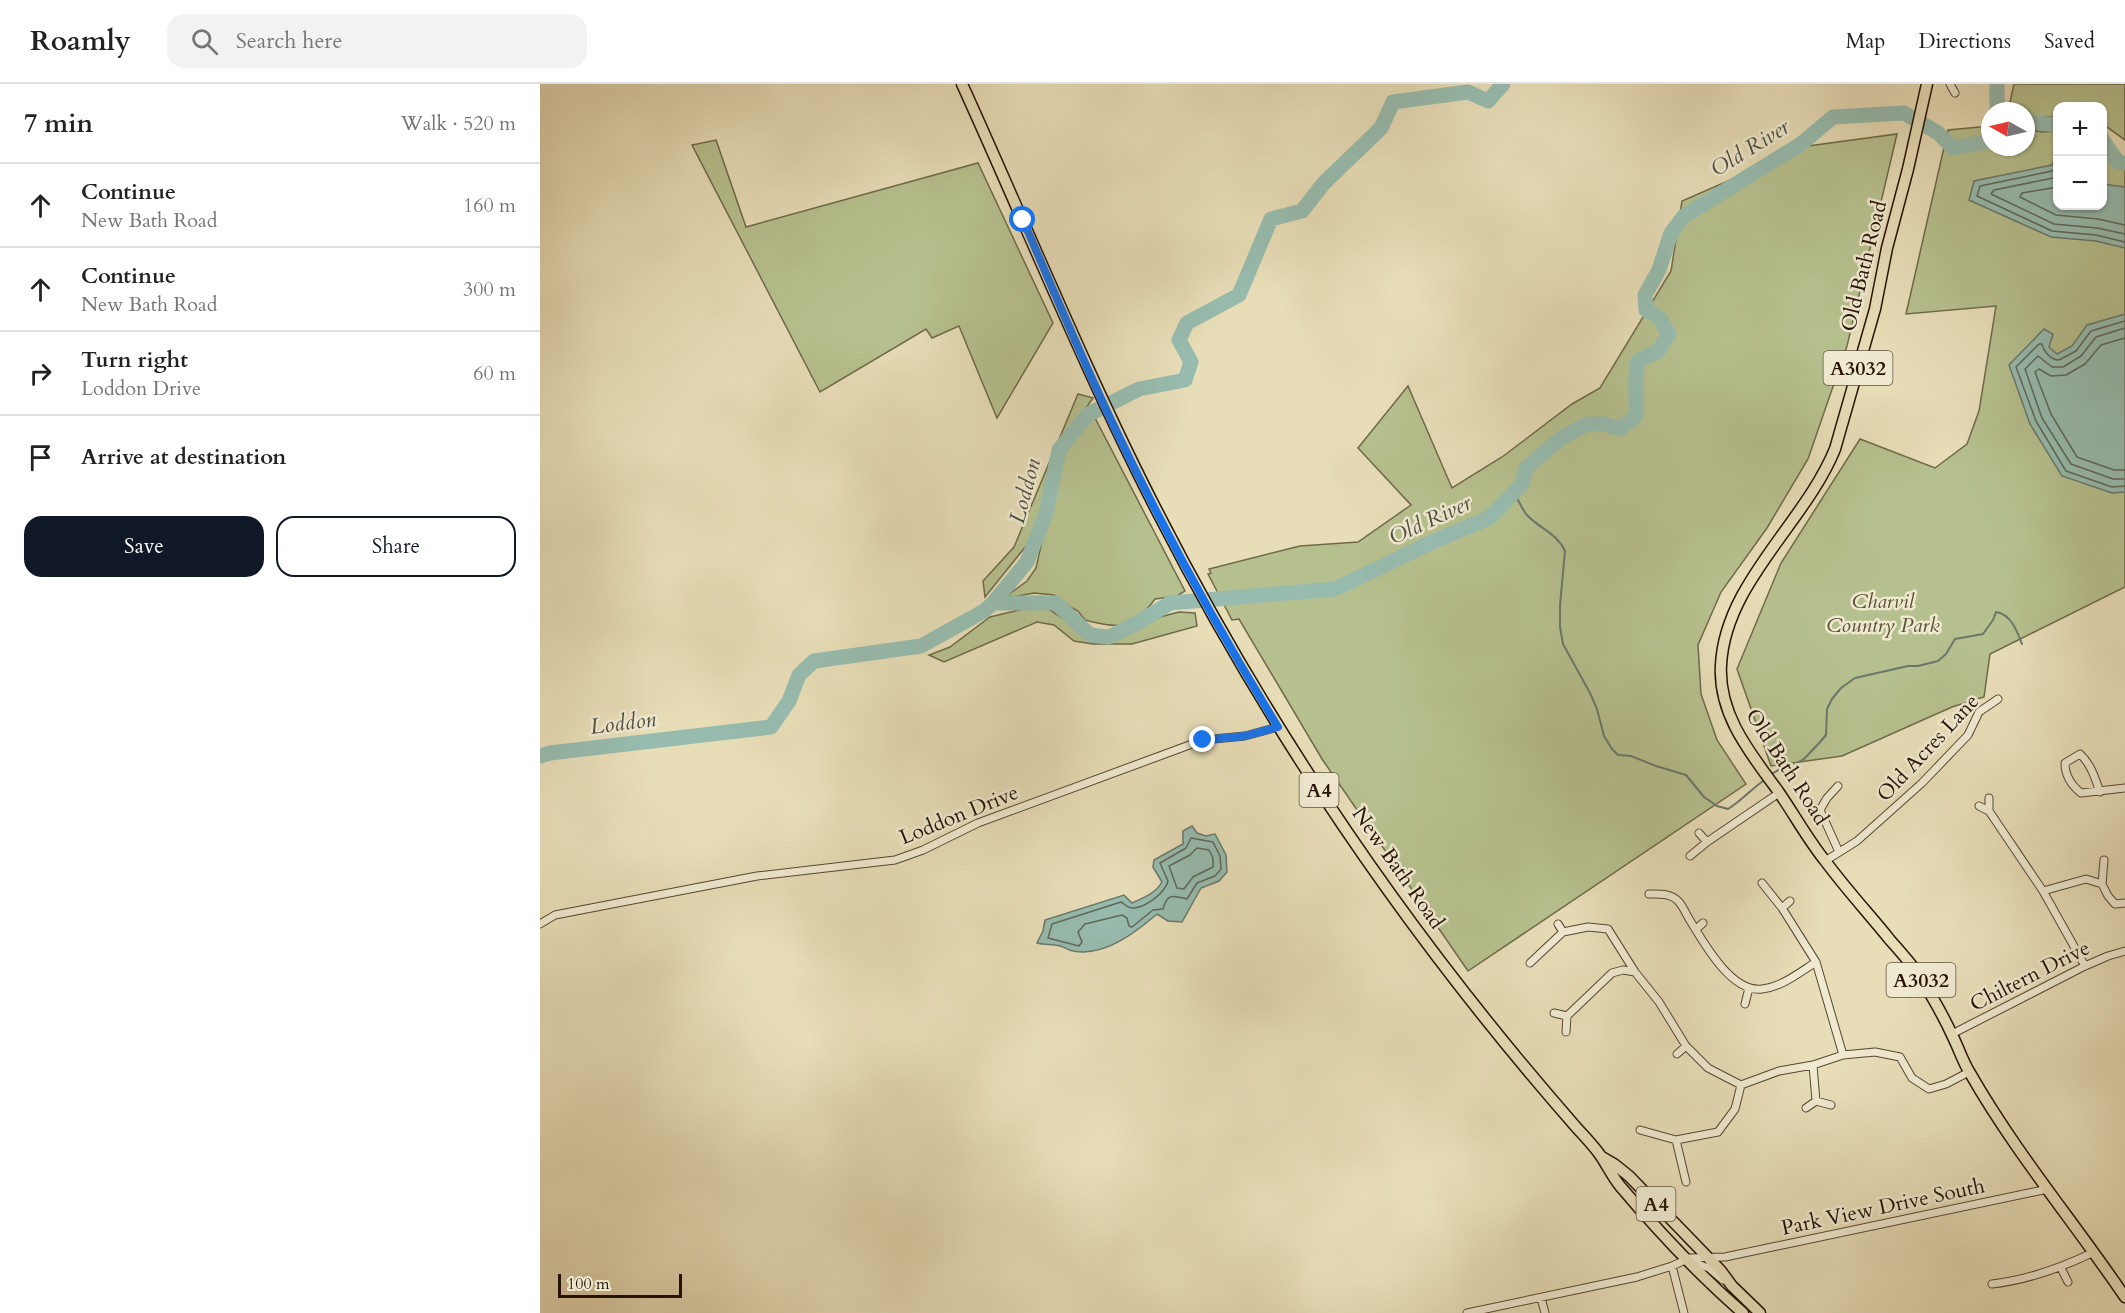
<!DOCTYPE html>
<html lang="en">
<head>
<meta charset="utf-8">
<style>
	:root { --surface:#fff; --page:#f2f2f2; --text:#222; --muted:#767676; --line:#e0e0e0; --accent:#111827 }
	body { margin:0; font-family:Cardo,serif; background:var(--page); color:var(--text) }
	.controls { position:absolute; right:18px; top:18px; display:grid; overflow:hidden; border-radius:12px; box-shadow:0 2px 4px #0004 }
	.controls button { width:54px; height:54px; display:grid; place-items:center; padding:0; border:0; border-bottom:2px solid var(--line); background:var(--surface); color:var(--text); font:30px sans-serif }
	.compass { position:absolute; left:1441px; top:18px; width:54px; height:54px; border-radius:50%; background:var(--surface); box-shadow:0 2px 4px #0004; rotate:278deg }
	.scale { position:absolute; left:18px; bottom:15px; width:124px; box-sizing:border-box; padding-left:6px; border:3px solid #261304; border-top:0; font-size:16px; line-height:21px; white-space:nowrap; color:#261304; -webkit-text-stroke:4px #efe9d0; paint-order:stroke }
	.stop { position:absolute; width:18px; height:18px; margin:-14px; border:4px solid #1a73e8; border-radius:50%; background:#fff }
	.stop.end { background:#1a73e8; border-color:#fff; box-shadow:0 2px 6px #0008 }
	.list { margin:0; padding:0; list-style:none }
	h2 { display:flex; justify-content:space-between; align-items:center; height:78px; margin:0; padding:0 24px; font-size:26px }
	h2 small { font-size:20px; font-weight:400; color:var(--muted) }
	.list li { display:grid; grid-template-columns:39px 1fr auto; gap:18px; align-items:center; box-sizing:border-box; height:84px; padding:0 24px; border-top:2px solid var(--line) }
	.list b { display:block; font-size:22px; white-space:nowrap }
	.list p { margin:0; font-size:20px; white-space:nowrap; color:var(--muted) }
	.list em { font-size:20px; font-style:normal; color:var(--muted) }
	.actions { display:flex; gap:12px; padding:18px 24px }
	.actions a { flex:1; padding:14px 0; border:2px solid var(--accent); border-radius:18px; text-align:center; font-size:21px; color:var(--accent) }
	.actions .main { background:var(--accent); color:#fff }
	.icon { flex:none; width:33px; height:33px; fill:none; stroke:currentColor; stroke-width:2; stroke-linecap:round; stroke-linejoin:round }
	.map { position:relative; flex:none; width:1585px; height:1229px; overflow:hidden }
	header { display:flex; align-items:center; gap:36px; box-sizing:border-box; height:84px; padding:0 30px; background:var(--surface); border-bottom:2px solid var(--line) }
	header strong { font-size:28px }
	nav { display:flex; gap:33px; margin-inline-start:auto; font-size:21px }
	.search { width:420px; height:54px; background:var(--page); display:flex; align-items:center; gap:15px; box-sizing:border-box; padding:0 21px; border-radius:18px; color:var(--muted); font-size:22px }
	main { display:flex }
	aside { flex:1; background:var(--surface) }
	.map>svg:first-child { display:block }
	.green { fill:#b6c08e; stroke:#6e6a49; stroke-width:1.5 }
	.water { fill:#97bcaf; stroke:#6a786b; stroke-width:1.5 }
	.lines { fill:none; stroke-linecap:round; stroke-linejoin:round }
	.shore { stroke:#5e685a; stroke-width:1.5 }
	.stream { stroke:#6a786b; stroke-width:2 }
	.river { stroke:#97bcaf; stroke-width:15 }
	.street-casing { stroke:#564631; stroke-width:9 }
	.primary-casing { stroke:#261304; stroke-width:13 }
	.street { stroke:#efe9d0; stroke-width:7 }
	.primary { stroke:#e7ddb7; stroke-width:10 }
	.route { stroke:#1a73e8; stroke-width:8 }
	.labels { text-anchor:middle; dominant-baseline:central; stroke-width:5; stroke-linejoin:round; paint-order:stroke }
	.shield { fill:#efe9d0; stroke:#625341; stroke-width:1.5 }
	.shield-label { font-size:20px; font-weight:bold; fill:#261304 }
	.street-label { font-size:21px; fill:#261304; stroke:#efe9d0 }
	.park-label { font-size:21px; font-style:italic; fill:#585034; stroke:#efe9d0 }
	.water-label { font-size:22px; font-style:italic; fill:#4e4e40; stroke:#efe9d0 }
</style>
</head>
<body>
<header>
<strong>Roamly</strong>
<div class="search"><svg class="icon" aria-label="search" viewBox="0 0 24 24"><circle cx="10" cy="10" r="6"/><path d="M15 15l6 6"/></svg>Search here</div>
<nav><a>Map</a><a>Directions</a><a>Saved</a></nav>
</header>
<main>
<aside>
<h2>7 min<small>Walk · 520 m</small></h2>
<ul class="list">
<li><svg class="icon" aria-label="ahead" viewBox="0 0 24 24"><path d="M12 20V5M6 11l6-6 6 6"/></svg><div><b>Continue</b><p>New Bath Road</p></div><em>160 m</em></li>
<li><svg class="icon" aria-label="ahead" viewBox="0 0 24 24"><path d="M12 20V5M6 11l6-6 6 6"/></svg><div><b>Continue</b><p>New Bath Road</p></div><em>300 m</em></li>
<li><svg class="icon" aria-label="right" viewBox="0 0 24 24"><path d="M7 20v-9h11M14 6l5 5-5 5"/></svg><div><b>Turn right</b><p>Loddon Drive</p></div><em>60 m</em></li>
<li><svg class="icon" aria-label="arrive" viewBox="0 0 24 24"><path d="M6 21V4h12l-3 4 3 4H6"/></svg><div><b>Arrive at destination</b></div></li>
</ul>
<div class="actions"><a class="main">Save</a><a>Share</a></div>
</aside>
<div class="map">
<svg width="1585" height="1229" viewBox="0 0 1585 1229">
	<rect width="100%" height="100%" fill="#e7ddb7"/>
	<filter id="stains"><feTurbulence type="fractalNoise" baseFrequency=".00333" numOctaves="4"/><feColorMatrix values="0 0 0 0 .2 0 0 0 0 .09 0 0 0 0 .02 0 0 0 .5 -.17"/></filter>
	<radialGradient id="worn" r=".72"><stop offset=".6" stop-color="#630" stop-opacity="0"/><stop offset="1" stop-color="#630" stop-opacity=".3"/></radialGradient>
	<!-- green -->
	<path class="green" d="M 1474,0 L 1585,0 L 1585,56 L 1563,40 L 1562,22 L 1518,22 L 1517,33 L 1486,33 L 1486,27 L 1473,27 L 1470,18 Z
		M 1450,42 L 1450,63 L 1486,63 L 1486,45 L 1503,48 L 1517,47 L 1518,122 L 1562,122 L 1563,68 L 1574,82 L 1585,84 L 1585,503 L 1450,570 L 1444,613 L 1412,623 L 1302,672 L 1231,682 L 1197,585 L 1241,479 L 1320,355 L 1395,384 L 1427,360 L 1439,327 L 1456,222 L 1366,230 L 1408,46 Z
		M 1357,50 L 1307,262 L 1268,375 L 1227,444 L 1181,508 L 1158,561 L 1161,610 L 1177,656 L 1206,700 L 928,887 L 782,675 L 699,535 L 692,536 L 668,490 L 671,489 L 669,485 L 760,462 L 818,458 L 871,421 L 818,364 L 868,302 L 912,404 L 962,373 L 1032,320 L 1060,304 L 1131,187 L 1142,117 L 1268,62 Z
		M 176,56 L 206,143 L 438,79 L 513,239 L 457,334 L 419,242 L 392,254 L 386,245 L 280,308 L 152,61 Z
		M 538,310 L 553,314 L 514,370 L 505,421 L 486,462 L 445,513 L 443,497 L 474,463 Z
		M 550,334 L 555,334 L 645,507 L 637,512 L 615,515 C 593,545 579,545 545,536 L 538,527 L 532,524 L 514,511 L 494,509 L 472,513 L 468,511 L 487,497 L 496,484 L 522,368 Z
		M 492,523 L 510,526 L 550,552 L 569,556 L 583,553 L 620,533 L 639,528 L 655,529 L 657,542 L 592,560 L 553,560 L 534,557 L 514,541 L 497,538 L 404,578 L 389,571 L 410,563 L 450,533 Z"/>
	<!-- water -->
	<path class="water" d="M 1517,69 L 1518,122 L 1562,122 L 1563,100 L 1585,103 L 1585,164 L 1556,157 L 1511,153 L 1429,116 L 1434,97 L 1512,81 Z
		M 1585,230 L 1585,408 L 1572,409 L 1522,392 L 1490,340 L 1469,281 L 1504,245 L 1513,250 L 1509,263 L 1517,270 L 1532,262 L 1547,241 Z
		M 652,742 L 657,749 L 666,752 L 675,750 L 686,771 L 687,788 L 679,797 L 661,804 L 642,838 L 628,837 L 617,830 C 595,849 564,873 533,867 C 529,867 525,863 520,862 C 513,860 505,861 497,859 L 503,847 L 505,836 L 584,811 L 592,819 C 603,814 616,809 622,798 L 613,783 L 614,776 L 643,760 L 643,747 Z"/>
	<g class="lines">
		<!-- shore -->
		<path class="shore" d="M 1518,83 L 1512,87 L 1440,102 L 1437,112 L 1512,147 L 1556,151 L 1585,158
			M 1518,93 L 1454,106 L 1451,110 L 1514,140 L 1557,144 L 1585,150
			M 1518,103 L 1482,109 L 1480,113 L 1516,131 L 1558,135 L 1585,141
			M 1585,237 L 1551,247 L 1536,267 L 1519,276 C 1511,276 1504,268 1502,260 L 1499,260 L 1476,283 L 1496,337 L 1526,387 L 1572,403 L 1585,402
			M 1585,244 L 1556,253 L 1541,272 L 1523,283 L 1512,283 L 1498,272 L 1485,285 L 1502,334 L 1531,380 L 1573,395 L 1585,395
			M 1585,254 L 1561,261 L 1545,280 L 1526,291 L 1511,292 L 1499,285 L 1495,288 L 1511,330 L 1537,373 L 1574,386 L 1585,386
			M 651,754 L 673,758 L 680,772 L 681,785 L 675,792 L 657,799 L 647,815 C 634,813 628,807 623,825 L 613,826 L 592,843 L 589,842 L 587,834 L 582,831 L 545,840 L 538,848 L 542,858 L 539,862 L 508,854 L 512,840 L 581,818 C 585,820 588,825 594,824 C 606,823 625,809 628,797 L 620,779 L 646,764 Z
			M 657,764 L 669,766 L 673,774 L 673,783 L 653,793 L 644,805 L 637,804 L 629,782 L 650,771 Z"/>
		<!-- stream -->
		<path class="stream" d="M 973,409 C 979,416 981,423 986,430 C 998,444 1017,449 1025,467 L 1020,521 L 1020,543 L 1023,560 L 1050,609 L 1057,625 L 1064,652 L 1072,665 L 1078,671 L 1091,672 L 1116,682 L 1146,691 L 1164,713 L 1177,722 L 1188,725 C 1203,716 1212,704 1226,695
			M 1230,691 L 1245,682 L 1255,680 L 1264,675 L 1281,657 L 1286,651 L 1287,625 L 1292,615 L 1301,604 L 1315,594 L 1368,582 L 1378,582 L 1398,577 L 1406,570 L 1415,555 L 1443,550 L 1453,536 L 1456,528 C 1471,530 1477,547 1482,560"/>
		<!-- river -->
		<path class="river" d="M 1457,0 L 1457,27
			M 1486,38 L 1518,41
			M 1562,55 L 1578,78 L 1585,79
			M 453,519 L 516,519 L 550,551 L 569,553 L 599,538 L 630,519 L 795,505 L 892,458 L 949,434 L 982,400 L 986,384 L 1020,355 L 1047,340 L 1064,340 L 1080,345 L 1096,332 C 1097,314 1094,292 1098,277 L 1118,267 L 1129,250 L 1119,233 L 1106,226 L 1105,211 L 1119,186 L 1131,149 L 1144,132 L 1261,60 L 1293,33 L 1364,29 L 1398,49 L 1413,64 L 1445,58 L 1450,49
			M 0,672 L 10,669 L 231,643 L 249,617 L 259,591 L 274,577 L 381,562 L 444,527 L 453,519 L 487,478 L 506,429 L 519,366 L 547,331 L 599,305 L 645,296 L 651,278 L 639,256 L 647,239 L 699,211 L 731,135 L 762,127 L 784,99 L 841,44 L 853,18 L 928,8 L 948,17 L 963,0"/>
		<defs>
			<path id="street" d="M 1410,0 L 1415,9
				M 1298,702 L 1287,714 L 1280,726 L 1299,768
				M 1560,708 C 1555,694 1551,680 1540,670 L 1525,679 C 1525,692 1531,701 1541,709 L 1585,704
				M 1449,714 L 1449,727
				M 1439,722 L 1449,727 L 1503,807 L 1545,882
				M 1159,749 L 1167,758
				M 1150,772 L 1167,758 L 1239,709
				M 1285,777 L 1317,757 L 1382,699 L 1428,651 L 1439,628 L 1458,615
				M 1222,799 L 1242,824 L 1276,878 L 1303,971
				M 1562,800 L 1564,776
				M 1503,807 L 1546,795 L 1562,800 L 1568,812 L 1575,820 L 1585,819
				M 1109,810 C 1120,810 1131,809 1139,818 C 1144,824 1147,832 1151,838 C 1165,861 1192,909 1222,905 C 1242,903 1260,888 1276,878
				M 1242,824 L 1250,817
				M 0,840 L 15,831 L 217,792 L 355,776 L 383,766 L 438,739 L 663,656 L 705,652 L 738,643
				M 1156,845 L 1163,839
				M 990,879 L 1023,848
				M 1095,888 L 1119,918 L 1146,962 L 1168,984 L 1201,1001
				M 1205,920 L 1209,904
				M 1014,929 L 1027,932 L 1072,889 L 1083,886 L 1095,888 L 1068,845 L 1048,843 L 1023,848 L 1018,840
				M 1026,948 L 1027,932
				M 1412,950 L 1545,882 L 1568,872 L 1585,867
				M 1137,970 L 1146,962
				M 1276,1017 L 1291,1021
				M 1266,1024 L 1276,1017 L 1273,981
				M 1100,1046 L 1136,1056 L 1178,1048 L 1195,1025 L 1201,1001 L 1239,987 L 1273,981 L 1303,971 L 1335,968 L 1360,973 L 1372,994 L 1389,1005 L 1406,1000 L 1429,988
				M 1136,1056 L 1146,1098
				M 1149,1177 L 1169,1184 L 1183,1196
				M 1132,1182 L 1144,1229
				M 1521,1184 L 1528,1198
				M 1452,1200 C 1488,1196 1521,1184 1554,1168
				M 1001,1214 L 1005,1229
				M 927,1229 L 1097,1193 L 1132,1182 L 1150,1174 L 1185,1173 L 1508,1105"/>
			<path id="primary" d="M 422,0 C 487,143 546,289 618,429 C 731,650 872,856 1036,1043 C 1044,1052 1053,1061 1060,1071 C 1067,1081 1072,1092 1080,1102 C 1118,1147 1158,1190 1203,1229
				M 1387,0 L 1368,85 L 1347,164 L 1335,225 L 1295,365 C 1265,439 1185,499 1181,581 C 1178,631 1211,670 1238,707 C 1254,730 1268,756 1286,778 C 1306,805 1329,830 1350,856 C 1359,866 1368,876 1376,887 C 1389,907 1403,931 1413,953 C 1419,965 1423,978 1430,989 C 1475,1068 1534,1138 1585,1213
				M 1062,1073 L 1074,1080 L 1089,1092 L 1181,1187 L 1192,1202 L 1220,1229"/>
		</defs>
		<!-- street casing -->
		<use href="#street" class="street-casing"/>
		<!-- primary casing -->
		<use href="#primary" class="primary-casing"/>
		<!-- street -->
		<use href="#street" class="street"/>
		<!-- primary -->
		<use href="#primary" class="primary"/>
	</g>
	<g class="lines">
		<!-- route -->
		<path class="route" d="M 483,136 C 512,203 540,270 571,336 C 621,441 677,544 738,643 L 705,652 L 663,656"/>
	</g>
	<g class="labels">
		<!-- shield labels -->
		<g class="shield">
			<rect x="1283.5" y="267" width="69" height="34" rx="4.5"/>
			<rect x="759.5" y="689" width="39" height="34" rx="4.5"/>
			<rect x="1346.5" y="879" width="69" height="34" rx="4.5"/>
			<rect x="1096.5" y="1103" width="39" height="34" rx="4.5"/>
		</g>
		<g class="shield-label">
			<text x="1318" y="284">A3032</text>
			<text x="779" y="706">A4</text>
			<text x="1381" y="896">A3032</text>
			<text x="1116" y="1120">A4</text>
		</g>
		<!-- street labels -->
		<g class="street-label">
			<text transform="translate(1324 182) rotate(-76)">Old Bath Road</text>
			<text transform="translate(1388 664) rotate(-47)">Old Acres Lane</text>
			<text transform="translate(1247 683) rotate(57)">Old Bath Road</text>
			<text transform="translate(419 731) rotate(-22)">Loddon Drive</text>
			<text transform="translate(858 784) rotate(55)">New Bath Road</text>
			<text transform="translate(1490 892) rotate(-27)">Chiltern Drive</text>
			<text transform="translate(1343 1123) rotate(-12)">Park View Drive South</text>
		</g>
		<!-- park labels -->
		<g class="park-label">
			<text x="1343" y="517">Charvil<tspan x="1343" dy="24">Country Park</tspan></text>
		</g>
		<!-- water labels -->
		<g class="water-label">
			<text transform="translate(1210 64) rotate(-32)">Old River</text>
			<text transform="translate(485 407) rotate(-75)">Loddon</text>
			<text transform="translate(890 436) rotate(-25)">Old River</text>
			<text transform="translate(83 639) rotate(-7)">Loddon</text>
		</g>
	</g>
	<rect width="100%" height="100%" filter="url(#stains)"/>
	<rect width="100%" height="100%" fill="url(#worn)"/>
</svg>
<div class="controls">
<button>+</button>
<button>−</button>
</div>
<svg class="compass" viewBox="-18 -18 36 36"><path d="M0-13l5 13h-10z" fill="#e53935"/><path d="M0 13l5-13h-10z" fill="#767676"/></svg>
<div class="scale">100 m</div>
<div class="stop" style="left:483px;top:136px"></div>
<div class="stop end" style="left:663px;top:656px"></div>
</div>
</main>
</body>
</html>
